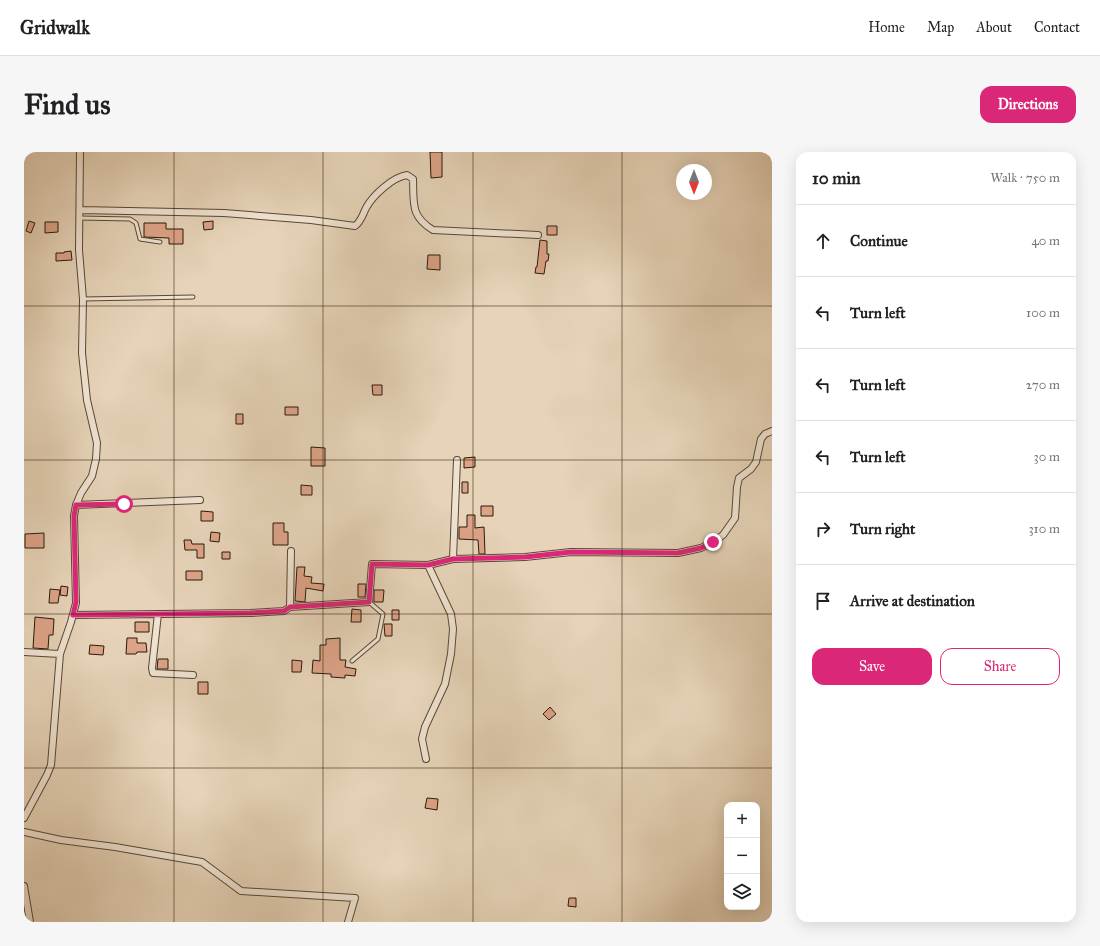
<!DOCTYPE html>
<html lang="en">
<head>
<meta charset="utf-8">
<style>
	:root { --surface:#fff; --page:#f6f6f6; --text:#202124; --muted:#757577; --line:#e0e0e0; --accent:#db2777 }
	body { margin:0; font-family:"IM FELL Great Primer",serif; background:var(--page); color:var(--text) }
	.controls { position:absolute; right:12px; bottom:12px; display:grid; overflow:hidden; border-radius:8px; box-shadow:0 4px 16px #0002 }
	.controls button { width:36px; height:36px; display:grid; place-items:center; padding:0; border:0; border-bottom:1px solid var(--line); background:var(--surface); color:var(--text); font:20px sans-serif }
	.compass { position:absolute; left:652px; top:12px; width:36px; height:36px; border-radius:50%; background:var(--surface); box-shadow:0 4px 16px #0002; rotate:180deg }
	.stop { position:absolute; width:12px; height:12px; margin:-9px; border:3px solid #db2777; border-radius:50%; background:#fff }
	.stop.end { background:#db2777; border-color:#fff; box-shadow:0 1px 4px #0008 }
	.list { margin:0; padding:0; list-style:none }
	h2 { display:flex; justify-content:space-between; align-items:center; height:52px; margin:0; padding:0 16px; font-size:17px }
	h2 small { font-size:13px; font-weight:400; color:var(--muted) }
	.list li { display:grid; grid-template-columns:26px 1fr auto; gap:12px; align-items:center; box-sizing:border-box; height:72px; padding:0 16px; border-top:1px solid var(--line) }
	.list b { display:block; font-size:15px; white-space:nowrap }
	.list em { font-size:13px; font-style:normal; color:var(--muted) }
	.actions { display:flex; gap:8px; padding:12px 16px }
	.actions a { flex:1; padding:9px 0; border:1px solid var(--accent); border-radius:12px; text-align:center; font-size:14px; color:var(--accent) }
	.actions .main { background:var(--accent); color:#fff }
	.icon { flex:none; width:22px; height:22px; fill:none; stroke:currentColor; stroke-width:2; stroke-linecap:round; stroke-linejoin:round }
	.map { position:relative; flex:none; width:748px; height:770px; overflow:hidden; border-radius:12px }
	header { display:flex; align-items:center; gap:24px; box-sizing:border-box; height:56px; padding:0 20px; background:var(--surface); border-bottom:1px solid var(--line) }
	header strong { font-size:19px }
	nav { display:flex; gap:22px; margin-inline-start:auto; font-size:14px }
	.intro { display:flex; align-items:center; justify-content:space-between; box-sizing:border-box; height:96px; padding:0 24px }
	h1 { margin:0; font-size:28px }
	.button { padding:10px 18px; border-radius:12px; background:var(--accent); color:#fff; font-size:14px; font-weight:700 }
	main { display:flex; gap:24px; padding:0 24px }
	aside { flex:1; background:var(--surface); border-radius:12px; box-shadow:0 4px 16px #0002 }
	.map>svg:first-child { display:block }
	.building { fill:#dda387; stroke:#291a0a }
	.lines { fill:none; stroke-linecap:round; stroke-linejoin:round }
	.service-casing { stroke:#584836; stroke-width:5 }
	.minor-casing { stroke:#584836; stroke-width:8 }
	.service { stroke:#efe2d1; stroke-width:3 }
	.minor { stroke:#efe2d1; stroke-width:6 }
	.route { stroke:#db2777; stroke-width:5 }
	.grid { fill:none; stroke:#291a0a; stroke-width:1; stroke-opacity:0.55 }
</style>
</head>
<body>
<header>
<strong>Gridwalk</strong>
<nav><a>Home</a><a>Map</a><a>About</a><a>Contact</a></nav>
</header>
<div class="intro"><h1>Find us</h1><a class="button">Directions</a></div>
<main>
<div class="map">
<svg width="748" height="770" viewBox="0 0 748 770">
	<rect width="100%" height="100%" fill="#e6d3b8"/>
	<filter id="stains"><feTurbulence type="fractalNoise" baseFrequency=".005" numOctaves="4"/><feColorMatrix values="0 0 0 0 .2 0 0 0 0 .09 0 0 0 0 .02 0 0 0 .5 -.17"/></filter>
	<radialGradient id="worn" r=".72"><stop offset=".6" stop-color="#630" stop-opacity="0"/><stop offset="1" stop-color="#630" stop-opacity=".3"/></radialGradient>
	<!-- building -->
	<path class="building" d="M 406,0 L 418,0 L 418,25 L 407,26 Z
		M 5,69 L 11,71 L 7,81 L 2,79 Z
		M 189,69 L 189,77 L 180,78 L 179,70 Z
		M 21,70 L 34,70 L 34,80 L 21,81 Z
		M 120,71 L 142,71 L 142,77 L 159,77 L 159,92 L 145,92 L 145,86 L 120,85 Z
		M 523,74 L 533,74 L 533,83 L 523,83 Z
		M 516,88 L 523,89 L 523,102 L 525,102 L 524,109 L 522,109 L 520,122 L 511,121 L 512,115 L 513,115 Z
		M 47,99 L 48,108 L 32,109 L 32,101 L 40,101 L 40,100 Z
		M 404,103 L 416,103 L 416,118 L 403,117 Z
		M 348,233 L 358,233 L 358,243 L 349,243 Z
		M 261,255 L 274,255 L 274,263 L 261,263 Z
		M 212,262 L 219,262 L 219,272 L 212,272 Z
		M 287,295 L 301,296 L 301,314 L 287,314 Z
		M 451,305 L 451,315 L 440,316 L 440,306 Z
		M 438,330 L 444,330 L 444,341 L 438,341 Z
		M 277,333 L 288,334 L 288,343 L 277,343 Z
		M 457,354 L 469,354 L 469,364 L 457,364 Z
		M 177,359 L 189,360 L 189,369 L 177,369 Z
		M 443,363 L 451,363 L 451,376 L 460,375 L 461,402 L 455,402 L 454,388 L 435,387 L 435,375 L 443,375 Z
		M 249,371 L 260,371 L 260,380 L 264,380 L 264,393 L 249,393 Z
		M 187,380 L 196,381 L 195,390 L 186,389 Z
		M 20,381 L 20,396 L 1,396 L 1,382 Z
		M 160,388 L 167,388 L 168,392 L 180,392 L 180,406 L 173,406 L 173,398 L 161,398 Z
		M 198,400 L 206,400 L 206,407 L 198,407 Z
		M 273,415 L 281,415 L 280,424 L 288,425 L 287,431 L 300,432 L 299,439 L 282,436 L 281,450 L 271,449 Z
		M 162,419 L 178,419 L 178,428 L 162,428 Z
		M 334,432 L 342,432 L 341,445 L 334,445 Z
		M 37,434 L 44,435 L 43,444 L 36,443 Z
		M 26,437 L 36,438 L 34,451 L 25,451 Z
		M 350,438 L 360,438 L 359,450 L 350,450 Z
		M 328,457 L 337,458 L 337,470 L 327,470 Z
		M 368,458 L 375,458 L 375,468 L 368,468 Z
		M 11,465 L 30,467 L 29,483 L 25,483 L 24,497 L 9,496 Z
		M 111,470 L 125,470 L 125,480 L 111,480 Z
		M 360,472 L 368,472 L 368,484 L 361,484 Z
		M 103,486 L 113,486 L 113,491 L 122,491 L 123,500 L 113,500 L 112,502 L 102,502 Z
		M 316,486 L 316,508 L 322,508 L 321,515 L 332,517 L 331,524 L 321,523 L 321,526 L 307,525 L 307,522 L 288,521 L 289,508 L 296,509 L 296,493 L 302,493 L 302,487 Z
		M 66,493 L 80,494 L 79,503 L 65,502 Z
		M 134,507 L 144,507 L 144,517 L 133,517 Z
		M 268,508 L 278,509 L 277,520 L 268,520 Z
		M 174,530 L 184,530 L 184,542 L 174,542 Z
		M 526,555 L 532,562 L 525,568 L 519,562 Z
		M 403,646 L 414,647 L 413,658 L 401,656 Z
		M 545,746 L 552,746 L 552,755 L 544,754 Z"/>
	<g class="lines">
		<defs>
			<path id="service" d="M 56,66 L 106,67 L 112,71 L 116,87 L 136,90
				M 59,147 L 169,145
				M 328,509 L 354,487 L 359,462 L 345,450"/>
			<path id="minor" d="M 56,58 L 200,61 L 287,68 L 331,74 C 337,70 339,62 342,56 C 349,43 369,25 383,23 L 389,27 C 390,51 386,64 409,78 L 514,83
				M 52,353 L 176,348
				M 429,407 L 433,308
				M 266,455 L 267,399
				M 134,462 L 128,516 L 129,521 L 169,523
				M 49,463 L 226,461 L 260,459 L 266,455 L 345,450 L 348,412 L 404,413 L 429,407 L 501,405 L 547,400 L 654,401 L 677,396 L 689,390 L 699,383 L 711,366 L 713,335 L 715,326 L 727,317 L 732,310 L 737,287 L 741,282 L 748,279
				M 0,500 L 36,502
				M 402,607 L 398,587 L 401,575 L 421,532 L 427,502 L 429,477 L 427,462 L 404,413
				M 0,666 L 23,623 L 27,613 L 36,502 L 47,470 L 52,451 L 50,364 L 52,353 L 57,341 L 68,324 L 72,307 L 73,291 L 63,248 L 58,201 L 59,147 L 55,98 L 56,0
				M 0,680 L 37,688 L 91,695 L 178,710 L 217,739 L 331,746 L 324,770
				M 0,734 L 6,770"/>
		</defs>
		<!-- service casing -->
		<use href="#service" class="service-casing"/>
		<!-- minor casing -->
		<use href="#minor" class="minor-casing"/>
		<!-- service -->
		<use href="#service" class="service"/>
		<!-- minor -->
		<use href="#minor" class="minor"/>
	</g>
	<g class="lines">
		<!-- route -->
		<path class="route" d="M 100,352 L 52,353 L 50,364 L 52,450 L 49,463 L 226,461 L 260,459 L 266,455 L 345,450 L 348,412 L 404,413 L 429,407 L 501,405 L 547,400 L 654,401 L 677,396 L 689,390"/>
	</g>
	<!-- grid -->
	<path class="grid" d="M 150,0 L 150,770M 299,0 L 299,770M 449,0 L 449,770M 598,0 L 598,770M 0,154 L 748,154M 0,308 L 748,308M 0,462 L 748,462M 0,616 L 748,616"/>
	<rect width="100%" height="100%" filter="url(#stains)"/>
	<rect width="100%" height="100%" fill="url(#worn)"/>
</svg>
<div class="controls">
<button>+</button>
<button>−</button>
<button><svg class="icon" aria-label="layers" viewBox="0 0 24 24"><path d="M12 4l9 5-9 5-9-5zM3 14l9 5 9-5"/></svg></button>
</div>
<svg class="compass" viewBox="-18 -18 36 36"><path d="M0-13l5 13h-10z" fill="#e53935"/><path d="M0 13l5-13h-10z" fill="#757577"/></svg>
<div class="stop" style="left:100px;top:352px"></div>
<div class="stop end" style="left:689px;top:390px"></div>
</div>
<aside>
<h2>10 min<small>Walk · 750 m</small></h2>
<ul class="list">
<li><svg class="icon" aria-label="ahead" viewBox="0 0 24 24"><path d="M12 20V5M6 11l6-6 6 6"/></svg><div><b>Continue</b></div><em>40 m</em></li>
<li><svg class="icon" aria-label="left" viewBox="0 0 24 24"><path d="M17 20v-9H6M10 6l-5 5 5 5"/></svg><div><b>Turn left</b></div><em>100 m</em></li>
<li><svg class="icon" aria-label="left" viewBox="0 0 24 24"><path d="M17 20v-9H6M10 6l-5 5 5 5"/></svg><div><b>Turn left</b></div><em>270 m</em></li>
<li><svg class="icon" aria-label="left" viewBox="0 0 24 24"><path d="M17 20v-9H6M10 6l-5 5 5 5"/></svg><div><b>Turn left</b></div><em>30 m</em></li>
<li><svg class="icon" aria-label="right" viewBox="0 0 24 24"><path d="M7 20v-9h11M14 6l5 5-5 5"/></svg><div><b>Turn right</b></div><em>310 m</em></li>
<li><svg class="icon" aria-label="arrive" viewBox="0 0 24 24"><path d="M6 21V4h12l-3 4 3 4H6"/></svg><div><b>Arrive at destination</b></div></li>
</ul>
<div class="actions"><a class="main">Save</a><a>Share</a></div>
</aside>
</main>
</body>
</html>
